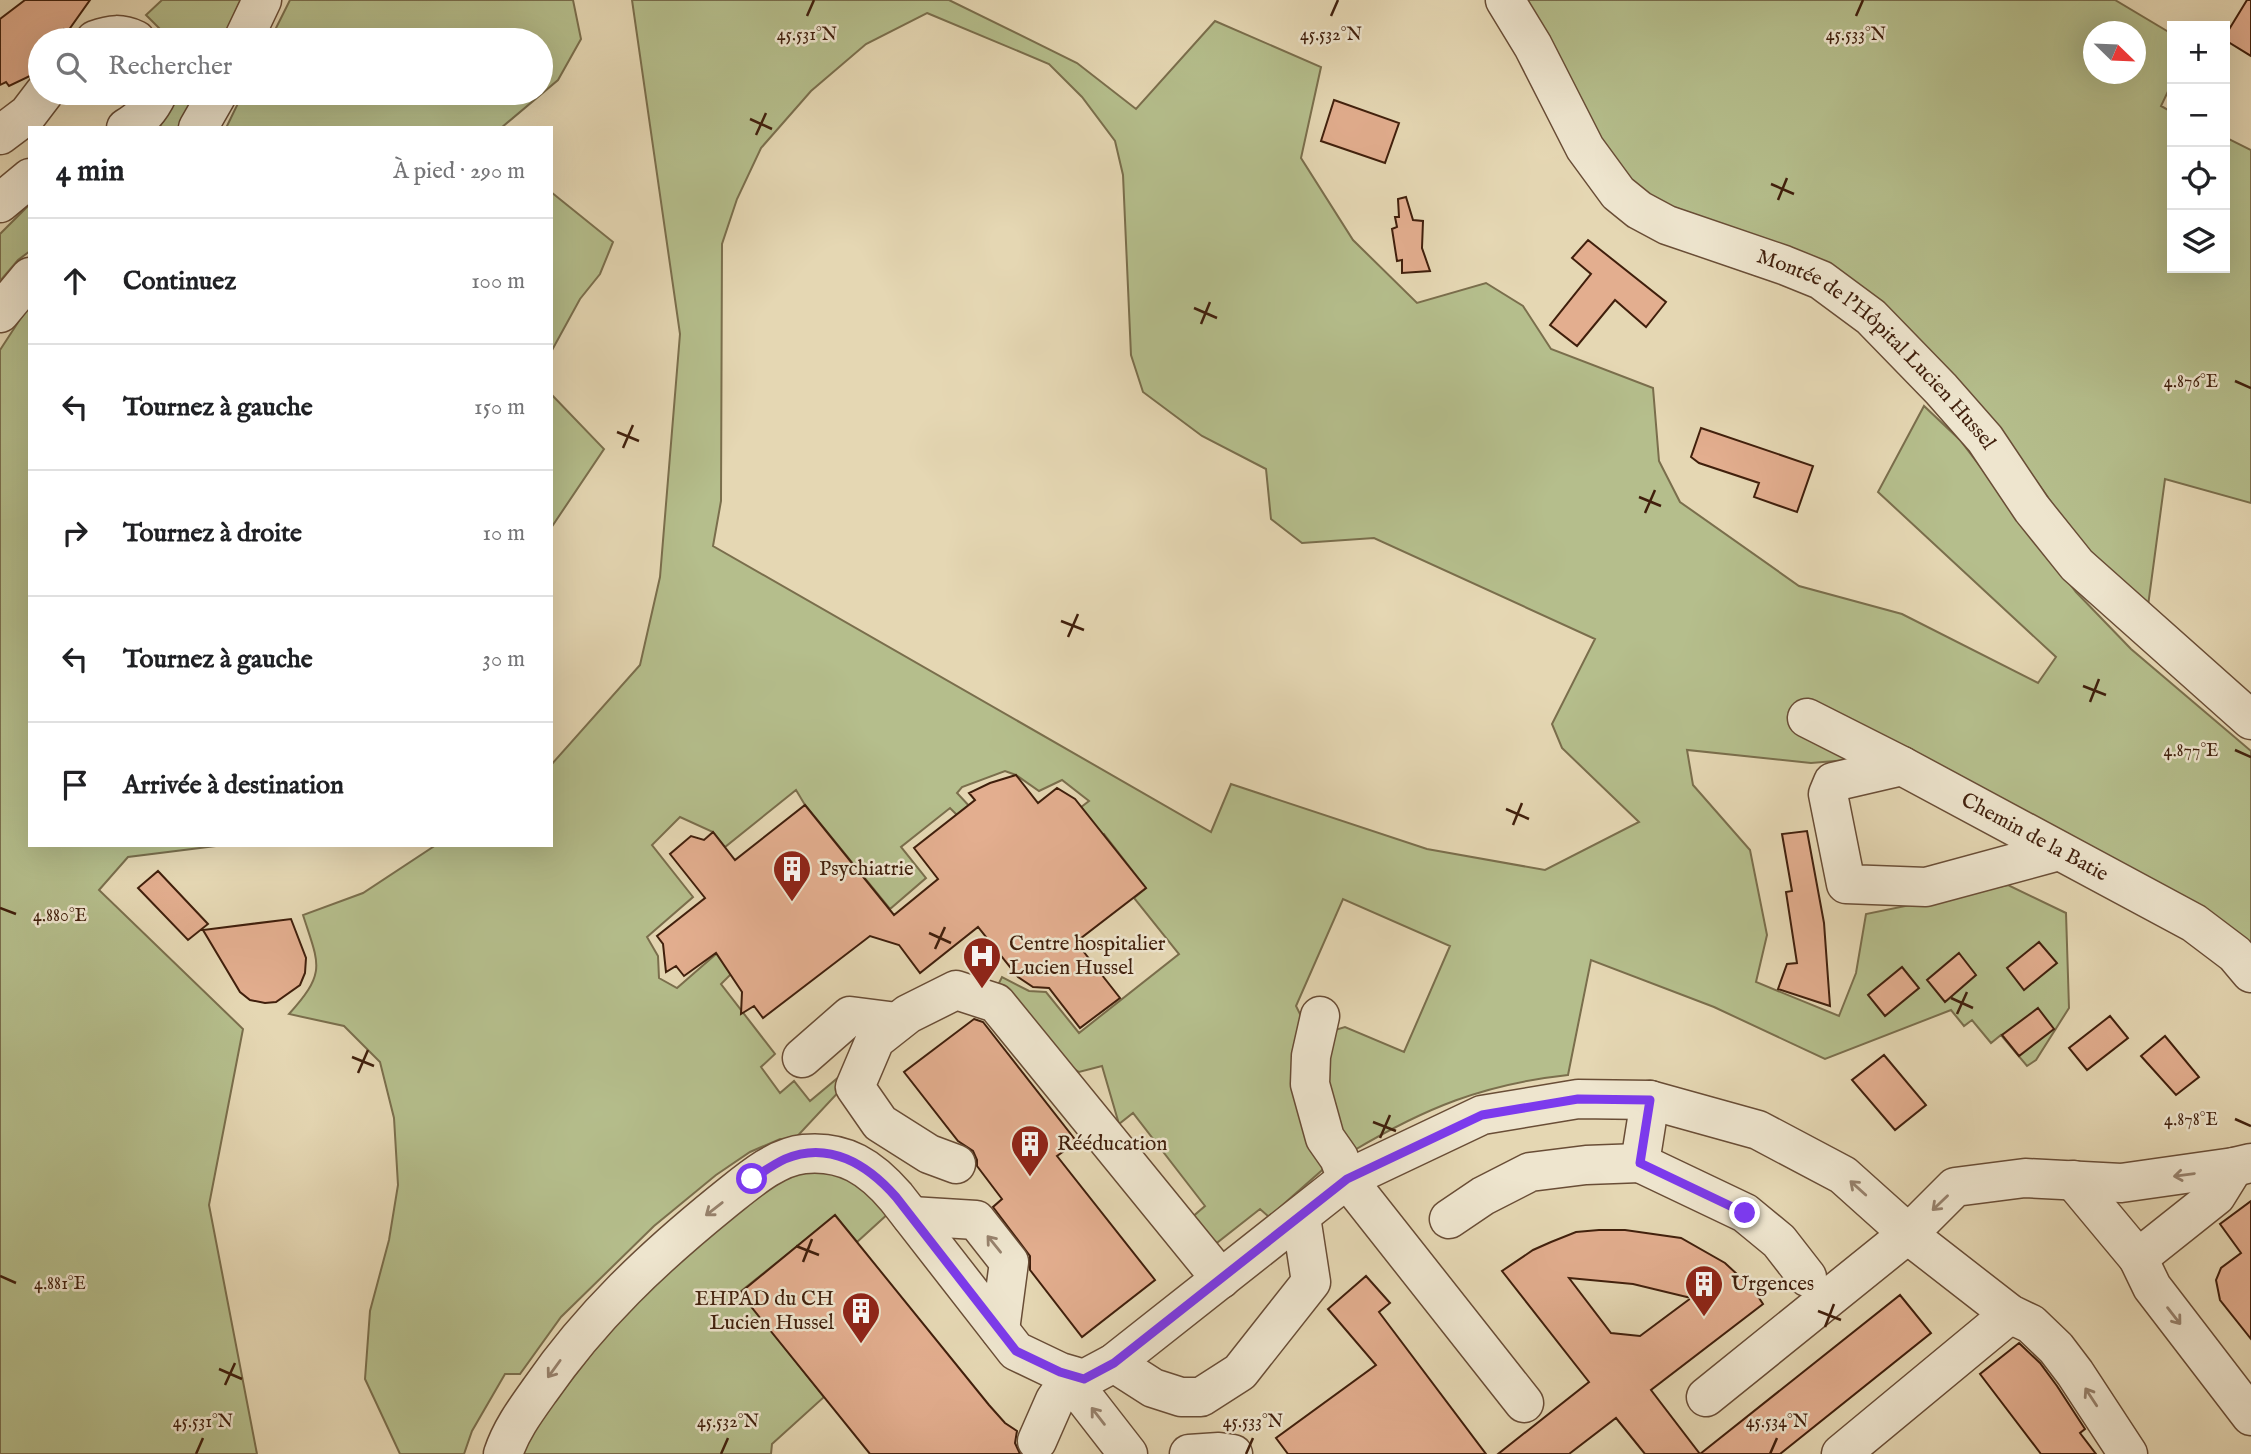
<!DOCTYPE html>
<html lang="fr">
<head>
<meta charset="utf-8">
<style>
	:root { --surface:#fff; --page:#f2f2f2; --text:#202124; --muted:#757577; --line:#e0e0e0 }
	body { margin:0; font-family:"IM FELL English",serif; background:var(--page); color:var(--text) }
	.controls { position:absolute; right:21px; top:21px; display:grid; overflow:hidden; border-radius:0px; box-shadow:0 7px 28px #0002 }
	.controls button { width:63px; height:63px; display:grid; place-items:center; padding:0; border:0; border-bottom:2px solid var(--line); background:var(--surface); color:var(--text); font:35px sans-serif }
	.compass { position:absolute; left:2083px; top:21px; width:63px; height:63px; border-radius:50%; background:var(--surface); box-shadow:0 7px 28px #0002; rotate:113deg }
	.stop { position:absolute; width:21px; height:21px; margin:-16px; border:5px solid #7c3aed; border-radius:50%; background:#fff }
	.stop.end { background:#7c3aed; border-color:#fff; box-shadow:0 2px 7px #0008 }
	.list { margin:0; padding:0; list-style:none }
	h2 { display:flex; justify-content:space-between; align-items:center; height:91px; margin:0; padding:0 28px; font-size:30px }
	h2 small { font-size:23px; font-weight:400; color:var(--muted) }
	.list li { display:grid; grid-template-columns:46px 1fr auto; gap:21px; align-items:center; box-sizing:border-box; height:126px; padding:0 28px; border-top:2px solid var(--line) }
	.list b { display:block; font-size:26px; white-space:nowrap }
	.list em { font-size:23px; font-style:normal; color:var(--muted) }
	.icon { flex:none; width:38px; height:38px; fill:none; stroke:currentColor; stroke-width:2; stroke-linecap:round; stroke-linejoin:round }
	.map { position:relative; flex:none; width:2251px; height:1454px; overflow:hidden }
	.search { position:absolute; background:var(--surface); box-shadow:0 7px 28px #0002; left:28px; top:28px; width:525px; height:77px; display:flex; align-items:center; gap:18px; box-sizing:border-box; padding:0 24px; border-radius:38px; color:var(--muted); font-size:26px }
	.panel { position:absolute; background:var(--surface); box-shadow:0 7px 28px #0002; left:28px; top:126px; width:525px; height:721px; border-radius:0px }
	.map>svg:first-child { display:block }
	.green { fill:#b5be8c; stroke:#7a6e4c; stroke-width:2; fill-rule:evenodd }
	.building { fill:#e3ae8f; stroke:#401f0c; stroke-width:2; fill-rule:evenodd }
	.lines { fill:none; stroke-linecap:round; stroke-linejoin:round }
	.minor-casing { stroke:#694d36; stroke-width:41 }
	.minor { stroke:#eee5ce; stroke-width:38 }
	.oneway { stroke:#97826d }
	.route { stroke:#7c3aed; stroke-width:9 }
	.ticks { fill:none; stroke:#401f0c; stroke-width:2.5 }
	.labels { text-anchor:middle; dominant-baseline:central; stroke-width:5; stroke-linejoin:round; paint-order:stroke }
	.street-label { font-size:21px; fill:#401f0c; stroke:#eee5ce }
	.poi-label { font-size:21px; fill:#401f0c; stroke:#eee5ce; text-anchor:start }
	.ticks-label { font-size:18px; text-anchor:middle; fill:#401f0c; stroke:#eee5ce; stroke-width:5; stroke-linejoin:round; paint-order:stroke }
</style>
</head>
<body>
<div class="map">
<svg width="2251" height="1454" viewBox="0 0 2251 1454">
	<rect width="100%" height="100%" fill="#e5d7b3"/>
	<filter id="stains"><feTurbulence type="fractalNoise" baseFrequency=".00286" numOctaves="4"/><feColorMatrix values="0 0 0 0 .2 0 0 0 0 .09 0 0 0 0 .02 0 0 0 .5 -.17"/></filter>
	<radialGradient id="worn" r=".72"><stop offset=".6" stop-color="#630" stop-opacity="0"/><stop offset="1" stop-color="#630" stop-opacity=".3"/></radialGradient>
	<!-- green -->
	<path class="green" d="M 162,0 L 241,0 L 222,40 L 168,40 L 166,35 L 146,15 Z
		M 290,0 L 573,0 L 581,39 L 558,80 L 501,128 L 226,128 L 243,93 L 541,93 L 541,40 L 270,40 Z
		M 632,0 L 949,0 L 1077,63 L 1136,109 L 1215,21 L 1321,67 L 1301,158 L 1353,240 L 1417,303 L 1486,283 L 1523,306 L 1551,349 L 1653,388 L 1659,461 L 1680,502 L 1799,586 L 1902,614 L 2038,683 L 2056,657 L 1878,492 L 1924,406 L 1960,440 L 2076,592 L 2131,649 L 2251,751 L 2251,973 L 1907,755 L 1811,763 L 1687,750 L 1693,785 L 1750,850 L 1767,935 L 1756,982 L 1839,1016 L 1856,973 L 1866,914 L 2008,885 L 2066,913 L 2069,1008 L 2036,1060 L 2027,1066 L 2001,1035 L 1991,1043 L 1972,1020 L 1964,1026 L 1951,1010 L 1825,1059 L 1714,1007 L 1591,960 L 1568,1075 C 1484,1084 1425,1108 1353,1151 L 1337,1124 L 1325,1073 L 1335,1030 L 1345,1027 L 1404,1052 L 1450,946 L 1343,899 L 1296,1006 L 1303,1020 L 1329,1164 L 1269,1217 L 1260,1209 L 1204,1253 L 1183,1225 L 1205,1206 L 1133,1113 L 1119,1124 L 1102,1066 L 1079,1072 L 1054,1056 L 996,989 L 1002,977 L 1029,991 L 1046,992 L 1079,1033 L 1179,954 L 1134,898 L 1146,888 L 1104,834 L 1089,844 L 1063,821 L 1089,801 L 1062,780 L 1039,791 L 1016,775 L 1005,771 L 962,787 L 957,793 L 972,809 L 961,819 L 950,808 L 901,847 L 926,878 L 890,909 L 805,805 L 796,790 L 725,847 L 713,832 L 680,817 L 652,845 L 693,897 L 647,937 L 658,956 L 659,978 L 677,988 L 731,941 L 743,962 L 721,984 L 775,1054 L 761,1067 L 780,1093 L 794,1081 L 810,1101 L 840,1076 L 846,1084 L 790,1144 L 780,1139 L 750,1152 L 716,1175 L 654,1226 L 561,1317 L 520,1374 L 505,1374 L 472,1431 L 464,1454 L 400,1454 L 365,1379 L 370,1311 L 389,1240 L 398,1185 L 394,1118 L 380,1062 L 344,1026 L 289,1014 C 327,972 319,965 303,915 L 363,893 L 436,845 L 551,845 L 551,765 L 640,665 L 660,577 L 680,334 ZM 927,13 L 1049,64 L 1082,97 L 1115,141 L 1123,175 L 1131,355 L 1143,392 L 1202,436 L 1266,469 L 1271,519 L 1302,543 L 1374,538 L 1595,639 L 1552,724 L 1562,748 L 1639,822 L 1545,870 L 1427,849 L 1231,784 L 1211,832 L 713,546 L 721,501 L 722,244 L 737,199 L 761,148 L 811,91 L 866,44 Z
		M 1523,0 L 2115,0 L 2172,34 L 2172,83 L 2161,106 L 2172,112 L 2172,268 L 2225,268 L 2225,137 L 2251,150 L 2251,503 L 2165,479 L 2148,606 L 2112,579 L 2059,513 L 1995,423 L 1907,327 L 1868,292 L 1693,220 L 1640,191 L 1614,164 ZM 2094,32 L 2136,32 L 2136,74 L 2094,74 Z
		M 175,93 L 198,93 L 180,128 L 159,128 L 175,100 Z
		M 551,192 L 613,242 L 600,274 L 580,299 L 551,352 Z
		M 30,204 L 30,251 L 18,260 L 0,281 L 0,234 Z
		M 30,304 L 30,845 L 224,845 L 128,857 L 99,890 L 243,1029 L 209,1205 L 257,1454 L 0,1454 L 0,350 Z
		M 551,394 L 604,449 L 551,528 Z
		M 840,1169 L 890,1212 L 857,1242 L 835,1216 L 740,1292 L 824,1397 L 772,1444 L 771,1454 L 521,1454 L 529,1435 L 630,1304 L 782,1172 Z"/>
	<!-- building -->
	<path class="building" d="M 25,0 L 90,0 L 68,31 L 64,29 L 55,40 L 40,40 L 40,61 L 30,76 L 9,86 L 6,82 L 0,85 L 0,19 Z
		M 2247,0 L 2251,0 L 2251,56 L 2225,40 L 2225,36 Z
		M 1334,100 L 1399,123 L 1385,163 L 1321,141 Z
		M 1406,197 L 1413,220 L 1423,221 L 1422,248 L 1430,271 L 1402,273 L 1402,260 L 1397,261 L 1392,229 L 1397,227 L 1395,217 L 1399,217 L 1398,199 Z
		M 1588,240 L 1666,302 L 1646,327 L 1615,300 L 1577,346 L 1550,325 L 1591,274 L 1572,258 Z
		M 1701,428 L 1813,466 L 1797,512 L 1754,497 L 1759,483 L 1699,463 L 1691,457 Z
		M 1016,775 L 1038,803 L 1057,788 L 1075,799 L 1146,888 L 1076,942 L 1120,998 L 1080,1028 L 1049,988 L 1033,987 L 1018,977 L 978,927 L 920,973 L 899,945 L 870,936 L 763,1018 L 754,1006 L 741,1014 L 742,992 L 716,953 L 684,976 L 676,966 L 666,972 L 663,944 L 657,936 L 705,898 L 670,854 L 691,836 L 704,840 L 713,832 L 735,860 L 805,805 L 894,915 L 938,879 L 914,848 L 975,800 L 969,793 L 990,783 Z
		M 1807,831 L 1824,923 L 1830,1006 L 1778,989 L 1787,964 L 1797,963 L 1786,892 L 1792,891 L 1782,834 Z
		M 158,871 L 208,924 L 188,940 L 138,888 Z
		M 291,919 L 306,958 L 305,973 L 300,985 L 276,1002 L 265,1003 L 250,1000 L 240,992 L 203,930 Z
		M 2039,942 L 2057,963 L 2024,990 L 2007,968 Z
		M 1959,953 L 1976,975 L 1945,1002 L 1927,980 Z
		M 1902,967 L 1919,988 L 1885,1016 L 1868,995 Z
		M 2038,1008 L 2054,1029 L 2019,1056 L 2002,1035 Z
		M 2110,1016 L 2128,1038 L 2087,1070 L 2069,1048 Z
		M 974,1019 L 983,1022 L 1077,1142 L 1057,1156 L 1155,1280 L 1082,1337 L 1030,1270 L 1030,1256 L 993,1207 L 1002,1199 L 977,1166 L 977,1160 L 973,1151 L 958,1141 L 904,1072 Z
		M 2165,1036 L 2199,1077 L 2176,1095 L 2141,1056 Z
		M 1884,1055 L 1926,1105 L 1895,1130 L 1852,1080 Z
		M 2251,1201 L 2251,1339 L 2220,1300 L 2216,1280 L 2221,1268 L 2241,1253 L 2220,1224 Z
		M 835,1215 L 989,1405 L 1005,1423 L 1017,1431 L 1015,1443 L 1020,1454 L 870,1454 L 740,1293 Z
		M 1599,1230 L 1625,1230 L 1681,1238 L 1725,1263 L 1753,1289 L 1763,1304 L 1651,1390 L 1700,1454 L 1900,1295 L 1931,1333 L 1780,1454 L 1645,1454 L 1616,1418 L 1569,1454 L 1498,1454 L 1589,1382 L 1502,1271 L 1533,1250 L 1551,1242 L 1576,1232 ZM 1569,1278 L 1633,1284 L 1691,1298 L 1640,1336 L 1611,1333 Z
		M 1366,1276 L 1390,1303 L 1379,1312 L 1486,1454 L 1288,1454 L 1276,1438 L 1376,1365 L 1328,1309 Z
		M 2019,1343 L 2040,1363 L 2057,1386 L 2085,1429 L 2080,1433 L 2096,1454 L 2041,1454 L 1980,1374 Z"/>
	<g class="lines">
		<defs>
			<g id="minor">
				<path id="s1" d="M 1505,0 L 1533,46 L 1585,148 L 1618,193 L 1639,210 L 1667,225 L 1784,265 L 1821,280 L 1871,317 L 1941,389 L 1985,439 L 2032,509 L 2077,565 L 2251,720"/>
				<path d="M 95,40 C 111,34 121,33 136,40"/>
				<path d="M 243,40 L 262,0"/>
				<path d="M 126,128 C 142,118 150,110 158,93"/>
				<path d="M 198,128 L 218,93"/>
				<path d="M 0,135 L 28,114 L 44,93"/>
				<path d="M 0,203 L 30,178"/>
				<path d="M 0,313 L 30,277"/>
				<path id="s2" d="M 1807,718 L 1902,766 L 2194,923 L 2235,954 L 2251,973"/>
				<path d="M 1902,766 L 1833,782 L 1828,794 L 1846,884 L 1926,887 L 2059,851"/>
				<path d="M 1320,1016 L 1311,1056 L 1310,1084 L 1325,1138 L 1339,1158 L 1347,1179 L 1524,1403"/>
				<path d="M 802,1058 L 850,1016 L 897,1022"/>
				<path d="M 1650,1100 L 1640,1163 L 1745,1213 L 1779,1241 L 1807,1277"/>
				<path d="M 956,1164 L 929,1154 L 880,1123 L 855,1087 L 875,1040 L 908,1014 L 956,990 L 996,1003 L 1221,1279"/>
				<path d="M 2073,1180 L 2138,1258 L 2216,1196 L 2234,1167"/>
				<path d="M 911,1216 L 976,1220 L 1009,1262 L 1000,1330"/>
				<path d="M 1449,1219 L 1483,1196 L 1530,1172 L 1586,1165 L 1640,1163"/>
				<path d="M 2138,1258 L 2152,1287 L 2251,1416"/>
				<path d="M 1114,1363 L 1153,1388 L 1181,1397 L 1201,1397 L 1240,1372 L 1311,1282 L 1301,1217"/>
				<path d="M 1706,1397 L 1908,1234 L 1955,1187 L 2025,1178 L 2121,1183 L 2234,1167 L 2251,1163"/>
				<path d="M 1037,1441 L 1055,1400 L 1072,1376 L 1086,1400 L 1128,1454"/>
				<path d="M 503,1454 C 511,1430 525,1411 540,1390 C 591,1316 653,1258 722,1202 C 745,1184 774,1157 804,1154 C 845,1150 871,1168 896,1197 L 1016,1351 L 1060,1372 L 1084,1379 L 1114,1363 L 1347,1179 L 1482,1115 L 1578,1099 L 1650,1100 L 1758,1130 L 1843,1175 L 1920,1244 L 2010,1314 L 2031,1324 L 2056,1348 L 2075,1373 L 2128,1454"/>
				<path d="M 1189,1454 L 1219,1452 L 1233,1454"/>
				<path d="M 1841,1454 L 2010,1314"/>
			</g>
		</defs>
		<!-- minor casing -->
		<use href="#minor" class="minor-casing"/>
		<!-- minor -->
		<use href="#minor" class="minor"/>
	</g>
	<!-- one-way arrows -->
	<defs><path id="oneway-shaft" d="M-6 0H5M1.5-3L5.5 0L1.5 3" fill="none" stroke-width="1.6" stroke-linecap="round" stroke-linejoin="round" transform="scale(1.75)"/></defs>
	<g class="oneway">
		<use href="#oneway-shaft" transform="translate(2184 1175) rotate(172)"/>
		<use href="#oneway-shaft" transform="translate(1858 1188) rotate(-138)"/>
		<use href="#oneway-shaft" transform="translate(1940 1203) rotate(136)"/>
		<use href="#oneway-shaft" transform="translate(714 1209) rotate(142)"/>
		<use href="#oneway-shaft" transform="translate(994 1244) rotate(-129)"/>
		<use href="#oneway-shaft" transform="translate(2174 1316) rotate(52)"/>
		<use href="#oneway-shaft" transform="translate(554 1369) rotate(126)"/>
		<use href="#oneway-shaft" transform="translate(2091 1397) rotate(-123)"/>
		<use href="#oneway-shaft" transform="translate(1098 1416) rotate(-128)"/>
	</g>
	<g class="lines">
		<!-- route -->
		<path class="route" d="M 752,1179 C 763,1172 774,1164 785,1159 C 829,1140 868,1165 896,1197 L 1016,1351 L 1060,1372 L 1084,1379 L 1114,1363 L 1347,1179 L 1482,1115 L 1578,1099 L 1650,1100 L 1640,1163 L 1745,1213"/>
	</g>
	<!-- ticks -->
	<path class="ticks" d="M 807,16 L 814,0M 1331,16 L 1338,0M 1856,16 L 1863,0M 750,119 L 772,129M 756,135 L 766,113M 1771,184 L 1794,194M 1778,200 L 1787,178M 1194,308 L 1217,318M 1201,324 L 1210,302M 2235,381 L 2251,388M 617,432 L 639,441M 623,448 L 633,425M 1639,497 L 1661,506M 1645,513 L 1655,490M 1061,621 L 1084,630M 1068,637 L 1078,614M 2083,686 L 2106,695M 2090,702 L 2099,679M 2235,750 L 2251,757M 1506,809 L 1529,819M 1513,825 L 1522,803M 0,908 L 16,914M 929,933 L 951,943M 935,949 L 945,927M 1951,998 L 1973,1008M 1957,1014 L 1967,992M 352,1057 L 374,1066M 358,1073 L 368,1050M 2235,1119 L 2251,1126M 1373,1122 L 1396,1131M 1380,1138 L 1390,1115M 796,1246 L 819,1255M 803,1262 L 812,1239M 0,1276 L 16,1283M 1818,1311 L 1841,1320M 1825,1327 L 1834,1304M 219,1369 L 242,1379M 225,1385 L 235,1363M 196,1454 L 203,1438M 721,1454 L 728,1438M 1246,1454 L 1253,1438M 1770,1454 L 1777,1438"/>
	<!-- icons -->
	<defs>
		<symbol id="building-pin" viewBox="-11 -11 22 30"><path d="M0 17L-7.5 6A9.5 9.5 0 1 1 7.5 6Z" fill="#8f2418" stroke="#eee5ce"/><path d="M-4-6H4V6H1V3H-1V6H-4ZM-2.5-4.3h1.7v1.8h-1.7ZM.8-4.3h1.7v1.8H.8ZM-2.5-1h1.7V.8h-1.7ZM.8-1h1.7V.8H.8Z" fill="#fff"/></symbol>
		<symbol id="hospital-pin" viewBox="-11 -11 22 30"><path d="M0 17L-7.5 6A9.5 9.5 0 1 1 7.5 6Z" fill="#8f2418" stroke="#eee5ce"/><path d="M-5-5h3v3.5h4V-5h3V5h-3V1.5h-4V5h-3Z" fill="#fff"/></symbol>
	</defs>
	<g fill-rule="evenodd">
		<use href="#building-pin" x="770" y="847" width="44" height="60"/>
		<use href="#hospital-pin" x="960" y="934" width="44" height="60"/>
		<use href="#building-pin" x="1008" y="1122" width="44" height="60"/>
		<use href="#building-pin" x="1682" y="1262" width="44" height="60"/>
		<use href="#building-pin" x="839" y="1289" width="44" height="60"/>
	</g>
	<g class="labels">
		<!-- street labels -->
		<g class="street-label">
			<text stroke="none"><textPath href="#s1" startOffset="532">Montée de l'Hôpital Lucien Hussel</textPath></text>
			<text stroke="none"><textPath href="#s2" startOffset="257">Chemin de la Batie</textPath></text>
		</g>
		<!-- poi labels -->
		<g class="poi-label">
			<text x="819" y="869">Psychiatrie</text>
			<text x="1009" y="944">Centre hospitalier<tspan x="1009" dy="24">Lucien Hussel</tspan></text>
			<text x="1057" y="1144">Rééducation</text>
			<text x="1731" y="1284">Urgences</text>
			<text x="834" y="1299" text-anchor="end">EHPAD du CH<tspan x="834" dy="24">Lucien Hussel</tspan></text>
		</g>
	</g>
	<g class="ticks-label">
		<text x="807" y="40">45.531°N</text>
		<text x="1331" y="40">45.532°N</text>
		<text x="1856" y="40">45.533°N</text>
		<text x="2191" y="387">4.876°E</text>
		<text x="2191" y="756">4.877°E</text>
		<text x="60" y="921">4.880°E</text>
		<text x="2191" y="1125">4.878°E</text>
		<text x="60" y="1289">4.881°E</text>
		<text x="203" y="1427">45.531°N</text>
		<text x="728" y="1427">45.532°N</text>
		<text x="1253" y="1427">45.533°N</text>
		<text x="1777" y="1427">45.534°N</text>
	</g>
	<rect width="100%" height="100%" filter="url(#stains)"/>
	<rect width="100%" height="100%" fill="url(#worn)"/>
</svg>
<div class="controls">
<button>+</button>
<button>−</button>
<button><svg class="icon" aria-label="locate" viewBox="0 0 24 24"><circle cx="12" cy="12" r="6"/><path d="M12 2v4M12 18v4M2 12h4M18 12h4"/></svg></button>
<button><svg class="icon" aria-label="layers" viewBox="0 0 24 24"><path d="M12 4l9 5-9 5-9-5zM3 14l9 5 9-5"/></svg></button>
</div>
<svg class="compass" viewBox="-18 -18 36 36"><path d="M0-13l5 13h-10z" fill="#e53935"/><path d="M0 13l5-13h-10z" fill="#757577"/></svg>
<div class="stop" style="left:752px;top:1179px"></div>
<div class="stop end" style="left:1745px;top:1213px"></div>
<div class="search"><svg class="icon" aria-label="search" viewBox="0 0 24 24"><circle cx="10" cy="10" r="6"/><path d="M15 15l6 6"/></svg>Rechercher</div>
<section class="panel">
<h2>4 min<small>À pied · 290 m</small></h2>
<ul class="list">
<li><svg class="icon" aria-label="ahead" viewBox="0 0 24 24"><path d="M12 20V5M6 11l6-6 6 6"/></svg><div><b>Continuez</b></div><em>100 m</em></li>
<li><svg class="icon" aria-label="left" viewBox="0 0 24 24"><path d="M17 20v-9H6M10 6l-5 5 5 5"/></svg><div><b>Tournez à gauche</b></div><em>150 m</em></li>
<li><svg class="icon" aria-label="right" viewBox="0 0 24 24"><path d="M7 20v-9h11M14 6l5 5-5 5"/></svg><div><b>Tournez à droite</b></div><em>10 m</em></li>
<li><svg class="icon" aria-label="left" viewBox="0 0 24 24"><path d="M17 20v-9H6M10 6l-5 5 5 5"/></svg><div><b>Tournez à gauche</b></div><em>30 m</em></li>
<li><svg class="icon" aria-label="arrive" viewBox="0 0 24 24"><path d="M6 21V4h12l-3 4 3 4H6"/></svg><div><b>Arrivée à destination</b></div></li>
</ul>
</section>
</div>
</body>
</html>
